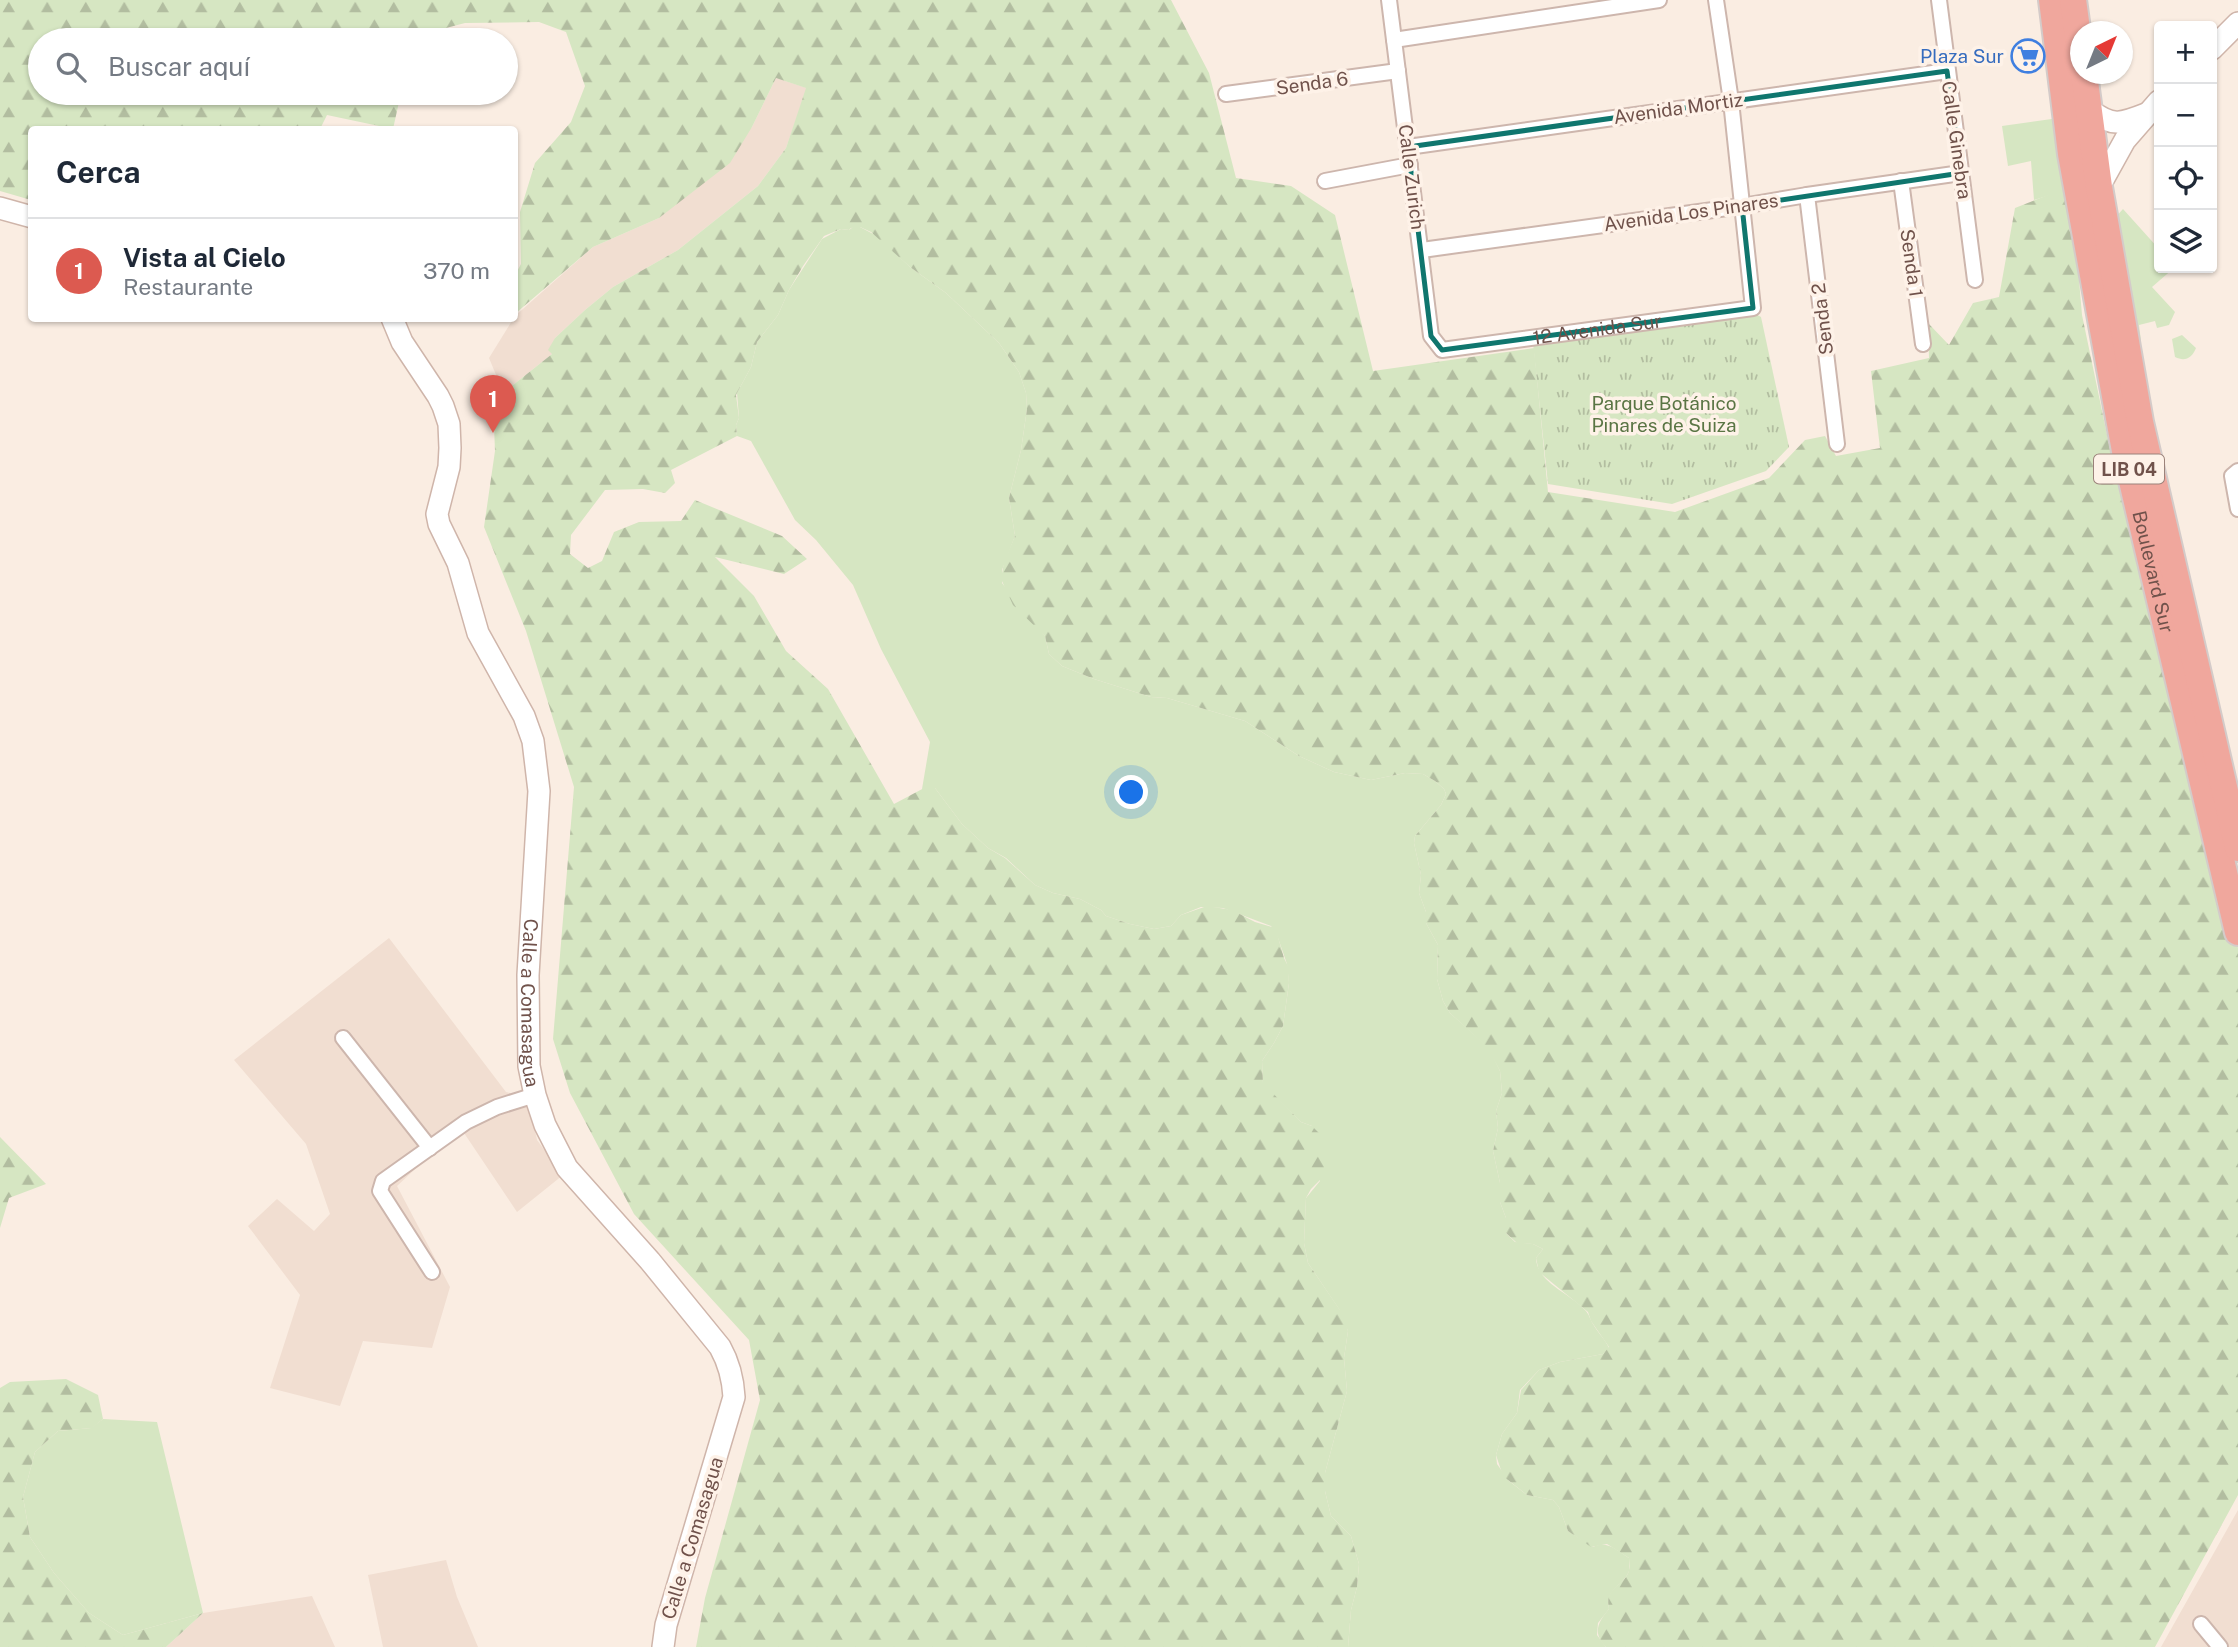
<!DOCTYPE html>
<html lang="es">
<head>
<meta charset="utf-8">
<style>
	:root { --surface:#fff; --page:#f6f6f7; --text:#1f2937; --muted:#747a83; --line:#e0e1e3; --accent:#dc5a50 }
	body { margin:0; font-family:"Public Sans",sans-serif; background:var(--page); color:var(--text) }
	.controls { position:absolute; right:21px; top:21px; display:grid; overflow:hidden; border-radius:7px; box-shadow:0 2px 5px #0004 }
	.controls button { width:63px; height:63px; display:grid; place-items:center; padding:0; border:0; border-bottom:2px solid var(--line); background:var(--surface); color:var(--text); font:35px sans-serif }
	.compass { position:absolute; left:2070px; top:21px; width:63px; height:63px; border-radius:50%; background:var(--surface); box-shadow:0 2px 5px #0004; rotate:43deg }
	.you { position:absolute; left:1132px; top:793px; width:24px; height:24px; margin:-18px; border:5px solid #fff; border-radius:50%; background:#1a73e8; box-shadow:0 0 0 10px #1a73e833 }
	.badge { display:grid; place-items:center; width:46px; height:46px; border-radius:50%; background:var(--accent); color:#fff; font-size:23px; font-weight:700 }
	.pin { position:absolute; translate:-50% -58px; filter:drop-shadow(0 2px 4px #0008) }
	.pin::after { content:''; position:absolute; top:37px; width:24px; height:21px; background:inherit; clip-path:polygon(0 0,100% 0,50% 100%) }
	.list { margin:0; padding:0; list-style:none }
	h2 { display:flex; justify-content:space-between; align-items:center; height:91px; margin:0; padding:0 28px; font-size:30px }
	h2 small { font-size:23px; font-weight:400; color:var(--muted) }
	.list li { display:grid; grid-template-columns:46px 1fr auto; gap:21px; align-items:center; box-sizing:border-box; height:105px; padding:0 28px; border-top:2px solid var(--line) }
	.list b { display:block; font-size:26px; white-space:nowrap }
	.list p { margin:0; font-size:23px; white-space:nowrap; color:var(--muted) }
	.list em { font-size:23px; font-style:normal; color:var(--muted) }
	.icon { flex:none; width:38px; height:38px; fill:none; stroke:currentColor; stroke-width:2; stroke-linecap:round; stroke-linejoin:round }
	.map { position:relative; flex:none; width:2238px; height:1647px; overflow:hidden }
	.search { position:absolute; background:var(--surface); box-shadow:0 2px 5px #0004; left:28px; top:28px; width:490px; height:77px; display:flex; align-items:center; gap:18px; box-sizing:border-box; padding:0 24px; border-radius:38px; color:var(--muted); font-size:26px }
	.panel { position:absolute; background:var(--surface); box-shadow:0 2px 5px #0004; left:28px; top:126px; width:490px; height:196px; border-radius:7px }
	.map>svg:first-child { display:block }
	.residential { fill:#f1ded1 }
	.grass { fill:#d6e6c2 }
	.forest { fill:url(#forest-firs) }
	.park { fill:url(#park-tufts) }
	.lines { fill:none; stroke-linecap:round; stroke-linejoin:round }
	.street-casing { stroke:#cdb6ad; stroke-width:18 }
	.secondary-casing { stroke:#cfb5aa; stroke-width:24 }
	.highway-casing { stroke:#d4cbc9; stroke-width:30 }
	.street { stroke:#fff; stroke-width:14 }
	.secondary { stroke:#fff; stroke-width:21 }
	.highway { stroke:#f0a79d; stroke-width:26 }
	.marked { fill:none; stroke:#0f766e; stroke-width:5; stroke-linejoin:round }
	.labels { text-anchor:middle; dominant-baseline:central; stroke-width:7; stroke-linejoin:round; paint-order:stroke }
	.shield { fill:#fef2e8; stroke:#9b827a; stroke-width:2 }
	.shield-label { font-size:18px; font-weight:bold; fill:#70524b }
	.shop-label { font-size:19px; fill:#366cbe; stroke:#fef2e8; text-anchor:end }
	.street-label { font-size:19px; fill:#70524b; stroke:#fef2e8 }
	.park-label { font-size:19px; fill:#5a7544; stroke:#fef2e8 }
</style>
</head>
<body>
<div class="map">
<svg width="2238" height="1647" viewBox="0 0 2238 1647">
	<defs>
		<pattern id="forest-firs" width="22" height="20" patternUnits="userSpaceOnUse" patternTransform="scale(1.75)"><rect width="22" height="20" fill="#d6e6c2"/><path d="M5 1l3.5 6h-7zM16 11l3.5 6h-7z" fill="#b2bda0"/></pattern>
		<pattern id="park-tufts" width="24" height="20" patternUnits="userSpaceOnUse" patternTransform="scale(1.75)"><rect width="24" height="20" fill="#d6e6c2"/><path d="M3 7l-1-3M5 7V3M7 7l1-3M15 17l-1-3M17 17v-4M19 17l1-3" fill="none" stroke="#b2bda0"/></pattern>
	</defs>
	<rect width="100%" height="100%" fill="#faede2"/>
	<!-- residential -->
	<path class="residential" d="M 776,78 L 807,88 L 786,148 L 758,186 L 678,250 L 613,287 L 585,310 L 555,338 L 552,354 L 493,401 L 499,382 L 489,358 L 515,316 L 593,247 L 659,218 L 752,127 Z
		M 389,938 L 506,1092 L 528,1097 L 537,1140 L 563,1175 L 517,1212 L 460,1127 L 397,1186 L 450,1287 L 432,1348 L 363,1341 L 340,1406 L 270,1388 L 300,1295 L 248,1226 L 277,1199 L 314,1231 L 330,1214 L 306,1144 L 234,1060 Z
		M 2238,1510 L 2238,1647 L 2161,1647 Z
		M 446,1560 L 457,1597 L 478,1647 L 383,1647 L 368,1575 Z
		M 312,1596 L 335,1647 L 166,1647 L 203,1613 Z"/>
	<!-- grass -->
	<path class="grass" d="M 2066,117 L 2070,189 L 2034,200 L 2031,161 L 2008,166 L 2002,126 Z
		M 2123,209 L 2159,249 L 2159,268 L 2174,268 L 2152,287 L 2175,312 L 2169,325 L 2157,328 L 2155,321 L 2139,325 L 2141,341 L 2132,342 L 2114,219 Z
		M 853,227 L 860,227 L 877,236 L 910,267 L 946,293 L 999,343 L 1019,372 L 1026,393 L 1027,409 L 1021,450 L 1009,498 L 1015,536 L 1002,570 L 1002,583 L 1045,636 L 1049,654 L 1062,666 L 1094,679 L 1151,697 L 1167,698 L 1245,721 L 1299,756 L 1334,772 L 1371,780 L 1405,773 L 1423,774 L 1435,781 L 1444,789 L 1446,794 L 1441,805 L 1415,836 L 1414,843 L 1421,875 L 1419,893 L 1426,912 L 1426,923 L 1438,945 L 1437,979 L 1443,1001 L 1450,1013 L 1489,1048 L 1500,1071 L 1502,1093 L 1496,1111 L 1498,1128 L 1493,1151 L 1500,1183 L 1500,1202 L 1506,1218 L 1506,1233 L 1515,1242 L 1533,1244 L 1543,1249 L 1536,1258 C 1537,1283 1570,1293 1585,1310 C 1589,1314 1590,1319 1593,1324 C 1598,1333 1605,1339 1609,1348 L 1603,1354 L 1560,1362 L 1539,1370 L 1520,1390 L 1517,1413 L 1502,1434 L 1496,1455 L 1497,1464 L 1509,1481 L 1527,1495 L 1553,1500 L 1559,1507 L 1568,1531 L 1593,1547 C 1607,1540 1617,1550 1629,1558 C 1629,1560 1629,1570 1629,1571 C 1623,1587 1605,1588 1609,1609 L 1598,1623 L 1597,1635 L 1606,1647 L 1348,1647 L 1351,1610 L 1357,1587 L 1359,1564 L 1351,1536 L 1331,1516 L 1325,1491 L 1325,1473 L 1347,1391 L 1344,1358 L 1348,1331 L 1339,1309 L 1308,1263 L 1304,1243 L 1306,1198 L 1320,1181 L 1312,1126 L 1301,1122 L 1263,1085 L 1262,1061 L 1274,1043 L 1283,1026 L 1289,983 L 1287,964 L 1278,938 L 1271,926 L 1223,908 L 1201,907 L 1181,915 L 1171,926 L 1154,929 L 1130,924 L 1106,916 L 1101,910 L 1080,899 L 1053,893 L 1035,885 L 1006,858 L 988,848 L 962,824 L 935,788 L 922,789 L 930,742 L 881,649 L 853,585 L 816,540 L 795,520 L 751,441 L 737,436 L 736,425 L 739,418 L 737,393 L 751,367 L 757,342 L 778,315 L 789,290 L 822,239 L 841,229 L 849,230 Z
		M 2182,335 L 2196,348 C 2192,358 2185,362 2175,357 L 2172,339 Z
		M 103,1419 L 157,1422 L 203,1613 L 123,1635 L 89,1613 L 54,1573 L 30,1537 L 23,1497 L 35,1452 L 58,1431 L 91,1428 Z"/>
	<!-- forest -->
	<path class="forest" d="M 0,0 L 1171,0 L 1209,73 L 1236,178 L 1291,186 L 1335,215 L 1373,371 L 1534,348 L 1548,492 L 1675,512 L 1769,478 L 1805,440 L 1825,436 L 1836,456 L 1880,448 L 1871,371 L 1929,358 L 1928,323 L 1949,345 L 1973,303 L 1999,297 L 2015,208 L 2071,186 L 2082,315 L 2110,449 L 2134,533 L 2238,948 L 2238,1495 L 2155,1647 L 1606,1647 C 1592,1633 1598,1622 1609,1609 C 1604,1586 1625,1587 1629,1570 C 1630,1566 1629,1562 1629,1558 L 1607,1544 L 1591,1547 L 1568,1531 L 1559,1507 L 1553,1500 L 1527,1495 L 1503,1476 L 1496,1455 L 1502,1434 L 1517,1413 L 1521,1390 L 1539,1370 L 1560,1362 L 1603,1354 L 1609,1347 L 1591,1321 L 1588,1312 L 1539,1272 L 1536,1258 L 1543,1249 L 1533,1244 L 1517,1243 L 1506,1233 L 1506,1218 L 1500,1202 L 1500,1183 L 1493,1151 L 1498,1128 L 1496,1111 L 1502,1093 L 1500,1071 L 1488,1048 L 1450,1013 L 1443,1001 L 1437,979 L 1438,945 L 1426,923 L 1426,912 L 1419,893 L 1421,875 L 1414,843 L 1415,836 L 1441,805 L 1446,794 L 1444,789 L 1435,781 L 1423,774 L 1405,773 L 1371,780 L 1334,772 L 1299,756 L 1245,721 L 1167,698 L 1151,697 L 1094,679 L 1062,666 L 1049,654 L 1045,636 L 1013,605 L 1001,579 L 1004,562 L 1015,536 L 1009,498 L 1021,450 L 1027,409 L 1026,393 L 1019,372 L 999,343 L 946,293 L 910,267 L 871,232 L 860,227 L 851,228 L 849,230 L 841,229 L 824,236 L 803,266 L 789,290 L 778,315 L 757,342 L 751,367 L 736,395 L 739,418 L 736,425 L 737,436 L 671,470 L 675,483 L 665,493 L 643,489 L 605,490 L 571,535 L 570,554 L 588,568 L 602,561 L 614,532 L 639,522 L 681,521 L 695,500 L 782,536 L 807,559 L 784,574 L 715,557 L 754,596 L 786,651 L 828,689 L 894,804 L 926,787 L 935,788 L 962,824 L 988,848 L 1005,858 L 1035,885 L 1053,893 L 1080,899 L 1101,910 L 1106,916 L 1130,924 L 1154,929 L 1171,926 L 1181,915 L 1207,906 L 1232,910 L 1255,922 L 1272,927 L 1276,930 L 1284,958 L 1288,966 L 1289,983 L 1283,1026 L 1274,1043 L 1262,1061 L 1263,1083 L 1301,1122 L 1312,1126 L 1319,1133 L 1332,1155 L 1331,1169 L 1311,1189 L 1306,1198 L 1304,1243 L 1308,1263 L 1344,1316 L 1348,1331 L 1344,1358 L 1347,1391 L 1325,1473 L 1325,1491 L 1331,1516 L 1351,1536 L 1359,1564 L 1357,1587 L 1351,1610 L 1348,1647 L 696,1647 L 705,1598 L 760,1400 L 749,1340 L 634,1214 L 570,1093 L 553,1039 L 574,787 L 526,631 L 484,527 L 495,451 L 493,401 L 552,354 L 548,350 L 555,338 L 585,310 L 613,287 L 678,250 L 758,186 L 786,148 L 806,88 L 776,78 L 752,127 L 730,163 L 659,218 L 593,247 L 516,313 L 514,277 L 521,264 L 520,212 L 535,163 L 571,122 L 585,86 L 566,32 L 539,22 L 465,23 L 431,32 L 427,40 L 40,40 L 40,93 L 401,93 L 393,129 L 384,129 L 379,126 L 327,115 L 320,129 L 32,130 L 31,200 L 0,191 Z
		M 0,1137 L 46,1184 L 9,1198 L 0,1228 Z
		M 66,1379 L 98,1395 L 103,1419 L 92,1428 L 58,1431 L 35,1452 L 23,1497 L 30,1537 L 54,1573 L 89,1613 L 123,1635 L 203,1613 L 166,1647 L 0,1647 L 0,1388 L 10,1382 Z"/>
	<!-- park -->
	<path class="park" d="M 1747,309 L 1761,317 L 1789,447 L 1766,471 L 1672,504 L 1548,484 L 1533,343 Z"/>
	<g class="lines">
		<defs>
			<g id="street">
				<path id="s1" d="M 1389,0 L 1431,336 L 1442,350 L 1753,308 L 1731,101 L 1716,0"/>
				<path d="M 1939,0 L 1975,280"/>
				<path d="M 1394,40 L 1659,0"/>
				<path d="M 1226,94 L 1398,71"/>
				<path d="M 1408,147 L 1947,71"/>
				<path d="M 1325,181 L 1410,165"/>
				<path d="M 1901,181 L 1923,344"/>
				<path d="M 1807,195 L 1837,444"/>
				<path d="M 1422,250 L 1742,206 L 1807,195 L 1961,173"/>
				<path d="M 2238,471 L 2232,476 L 2238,509"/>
				<path d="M 343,1038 L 430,1148"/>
				<path d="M 432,1272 L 380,1191 L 383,1181 L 466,1122 L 497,1107 L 535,1095"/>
				<path d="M 2201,1624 L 2220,1647"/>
			</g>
			<g id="secondary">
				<path d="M 2212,49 L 2238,23"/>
				<path d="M 2090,110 C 2112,127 2121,124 2146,114"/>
				<path d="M 2099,187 L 2125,140 L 2159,101"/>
				<path d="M 0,208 L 32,217"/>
				<path id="s2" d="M 392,318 L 402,342 L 438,396 L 443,406 L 449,424 L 450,448 L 449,467 L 437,514 L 439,524 L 458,563 L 478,633 L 524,716 L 533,741 L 539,791 L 528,975 L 529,1066 L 535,1095 L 545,1125 L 567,1168 L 650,1261 L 720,1347 C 729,1363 733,1379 734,1397 L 666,1625 L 663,1647"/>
			</g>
			<g id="highway">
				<path id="s3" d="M 2052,0 L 2071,154 L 2125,451 L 2238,932"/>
				<path d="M 2073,0 L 2080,51"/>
				<path d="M 2084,74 L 2099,187 L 2140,422 L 2238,848"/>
			</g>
		</defs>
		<!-- street casing -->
		<use href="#street" class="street-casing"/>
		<!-- secondary casing -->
		<use href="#secondary" class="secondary-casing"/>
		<!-- highway casing -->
		<use href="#highway" class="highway-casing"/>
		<!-- street -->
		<use href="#street" class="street"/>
		<!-- secondary -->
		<use href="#secondary" class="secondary"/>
		<!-- highway -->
		<use href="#highway" class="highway"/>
	</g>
	<!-- marked area -->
	<path class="marked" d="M 1947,71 L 1961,173 L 1742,206 L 1753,308 L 1442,350 L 1431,336 L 1408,147 Z"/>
	<!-- icons -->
	<defs>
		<symbol id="supermarket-ring" viewBox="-11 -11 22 22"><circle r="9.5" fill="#fef2e8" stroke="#3f7fe0" stroke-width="1.5"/><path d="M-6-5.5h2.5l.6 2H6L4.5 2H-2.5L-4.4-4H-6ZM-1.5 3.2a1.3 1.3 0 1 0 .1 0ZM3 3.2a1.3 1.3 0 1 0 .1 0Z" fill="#3f7fe0"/></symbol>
	</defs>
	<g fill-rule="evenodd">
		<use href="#supermarket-ring" x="2009" y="37" width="38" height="38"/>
	</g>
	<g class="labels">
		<!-- shield labels -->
		<rect class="shield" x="2094" y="454.5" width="70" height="29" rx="5"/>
		<g class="shield-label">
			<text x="2129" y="469">LIB 04</text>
		</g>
		<!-- shop labels -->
		<g class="shop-label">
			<text x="2004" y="56">Plaza Sur</text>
		</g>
		<!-- street labels -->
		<g class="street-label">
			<text transform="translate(1312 83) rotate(-8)">Senda 6</text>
			<text transform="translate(1678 108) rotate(-8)">Avenida Mortiz</text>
			<text transform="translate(1957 140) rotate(82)">Calle Ginebra</text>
			<text transform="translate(1412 177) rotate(83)">Calle Zurich</text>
			<text transform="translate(1691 212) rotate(-8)">Avenida Los Pinares</text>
			<text transform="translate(1912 263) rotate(82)">Senda 1</text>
			<text transform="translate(1822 319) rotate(-97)">Senda 2</text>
			<text stroke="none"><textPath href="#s1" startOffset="513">12 Avenida Sur</textPath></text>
			<text stroke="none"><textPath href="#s3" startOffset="581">Boulevard Sur</textPath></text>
			<text stroke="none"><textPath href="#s2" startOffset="723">Calle a Comasagua</textPath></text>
			<text transform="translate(692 1538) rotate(-73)">Calle a Comasagua</text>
		</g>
		<!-- park labels -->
		<g class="park-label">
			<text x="1664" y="403">Parque Botánico<tspan x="1664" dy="22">Pinares de Suiza</tspan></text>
		</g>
	</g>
</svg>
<div class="controls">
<button>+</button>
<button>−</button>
<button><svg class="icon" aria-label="locate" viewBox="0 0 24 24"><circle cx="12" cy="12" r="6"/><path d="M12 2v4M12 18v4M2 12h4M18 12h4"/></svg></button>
<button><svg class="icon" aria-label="layers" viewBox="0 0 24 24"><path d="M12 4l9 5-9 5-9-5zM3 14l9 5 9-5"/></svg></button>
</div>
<svg class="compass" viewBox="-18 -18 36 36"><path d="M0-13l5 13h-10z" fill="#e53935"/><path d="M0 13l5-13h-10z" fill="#747a83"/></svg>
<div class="you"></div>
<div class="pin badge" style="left:493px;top:433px">1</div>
<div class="search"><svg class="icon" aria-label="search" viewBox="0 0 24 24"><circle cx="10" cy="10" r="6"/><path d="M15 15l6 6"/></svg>Buscar aquí</div>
<section class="panel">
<h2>Cerca<small></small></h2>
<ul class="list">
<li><span class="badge">1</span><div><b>Vista al Cielo</b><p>Restaurante</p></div><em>370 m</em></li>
</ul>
</section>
</div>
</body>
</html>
